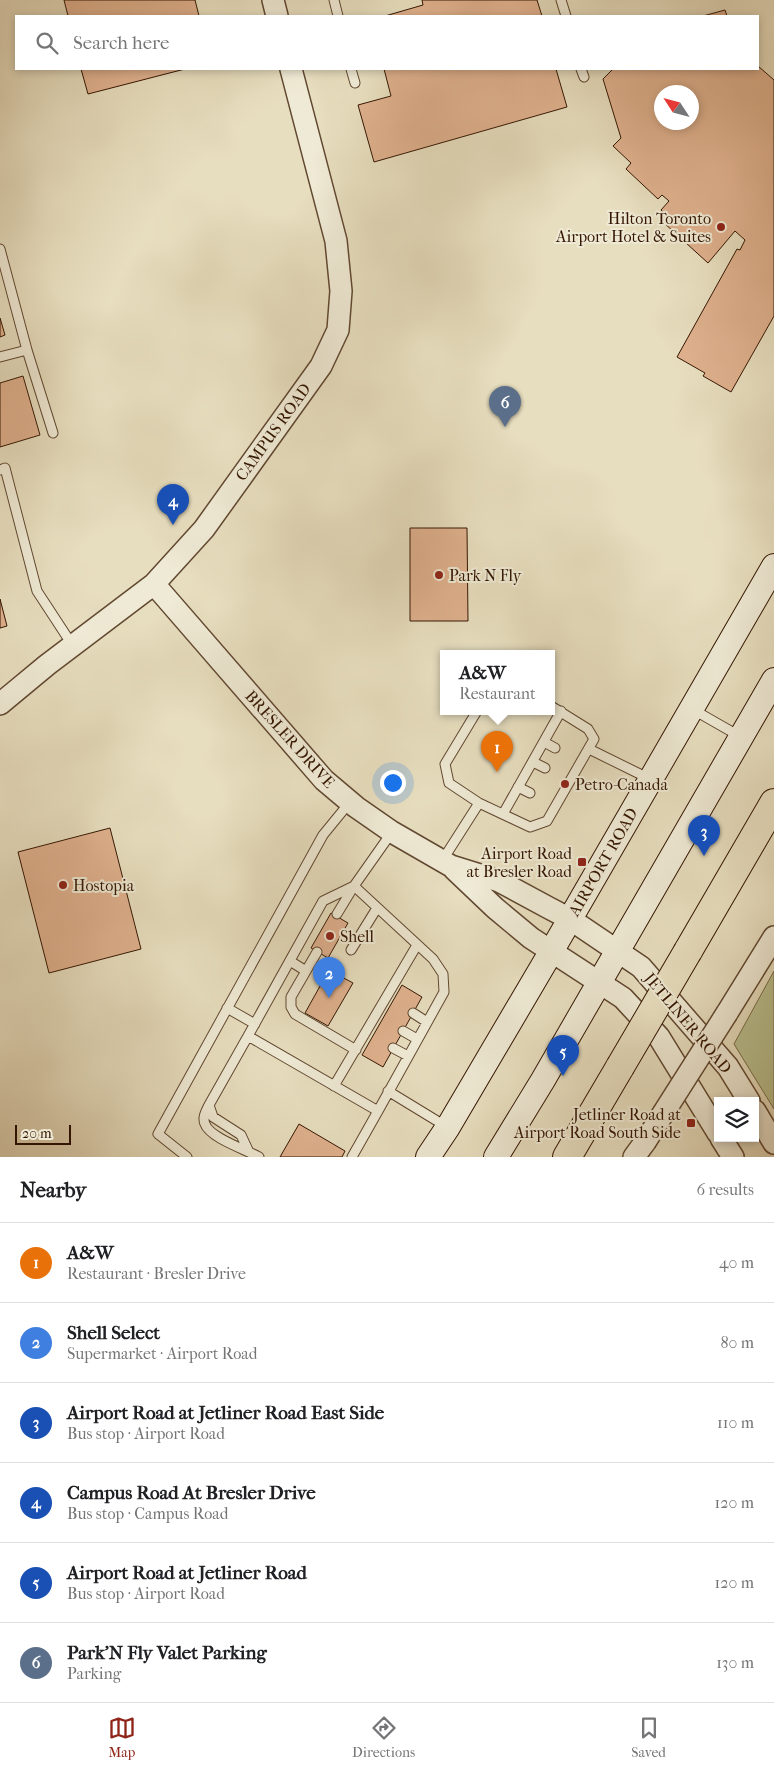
<!DOCTYPE html>
<html lang="en">
<head>
<meta charset="utf-8">
<style>
	:root { --surface:#fff; --page:#f6f6f6; --text:#202124; --muted:#757577; --line:#e0e0e0; --accent:#8f2418 }
	body { margin:0; font-family:"IM FELL French Canon",serif; background:var(--page); color:var(--text) }
	.controls { position:absolute; right:15px; bottom:15px; display:grid; overflow:hidden; border-radius:0px; box-shadow:0 2px 8px #0003 }
	.controls button { width:45px; height:45px; display:grid; place-items:center; padding:0; border:0; border-bottom:1px solid var(--line); background:var(--surface); color:var(--text); font:25px sans-serif }
	.compass { position:absolute; left:654px; top:85px; width:45px; height:45px; border-radius:50%; background:var(--surface); box-shadow:0 2px 8px #0003; rotate:306deg }
	.scale { position:absolute; left:15px; bottom:12px; width:56px; box-sizing:border-box; padding-left:5px; border:2px solid #341602; border-top:0; font-size:14px; line-height:18px; white-space:nowrap; color:#341602; -webkit-text-stroke:4px #efead5; paint-order:stroke }
	.you { position:absolute; left:392px; top:782px; width:18px; height:18px; margin:-12px; border:4px solid #fff; border-radius:50%; background:#1a73e8; box-shadow:0 0 0 8px #1a73e833 }
	.badge { display:grid; place-items:center; width:32px; height:32px; border-radius:50%; background:var(--accent); color:#fff; font-size:16px; font-weight:700 }
	.pin { position:absolute; translate:-50% -41px; filter:drop-shadow(0 1px 2px #0008) }
	.pin::after { content:''; position:absolute; top:26px; width:18px; height:15px; background:inherit; clip-path:polygon(0 0,100% 0,50% 100%) }
	.popup { position:absolute; left:440px; top:650px; width:115px; height:65px; box-sizing:border-box; display:grid; place-content:center; border-radius:0px; background:var(--surface); filter:drop-shadow(0 1px 4px #0005); font-size:16px; white-space:nowrap; color:var(--muted) }
	.popup b { font-size:19px; color:var(--text) }
	.popup::after { content:''; position:absolute; left:50%; top:100%; margin-left:-10px; border:10px solid transparent; border-top-color:var(--surface) }
	.list { margin:0; padding:0; list-style:none }
	h2 { display:flex; justify-content:space-between; align-items:center; height:65px; margin:0; padding:0 20px; font-size:21px }
	h2 small { font-size:16px; font-weight:400; color:var(--muted) }
	.list li { display:grid; grid-template-columns:32px 1fr auto; gap:15px; align-items:center; box-sizing:border-box; height:80px; padding:0 20px; border-top:1px solid var(--line) }
	.list b { display:block; font-size:19px; white-space:nowrap }
	.list p { margin:0; font-size:16px; white-space:nowrap; color:var(--muted) }
	.list em { font-size:16px; font-style:normal; color:var(--muted) }
	.icon { flex:none; width:28px; height:28px; fill:none; stroke:currentColor; stroke-width:2; stroke-linecap:round; stroke-linejoin:round }
	.map { position:relative; flex:none; width:774px; height:1157px; overflow:hidden }
	.search { position:absolute; background:var(--surface); box-shadow:0 2px 8px #0003; left:15px; right:15px; top:15px; height:55px; display:flex; align-items:center; gap:12px; box-sizing:border-box; padding:0 18px; border-radius:0px; color:var(--muted); font-size:19px }
	.sheet { height:545px; background:var(--surface) }
	nav { display:flex; justify-content:space-around; align-items:center; box-sizing:border-box; height:70px; border-top:1px solid var(--line); background:var(--surface); font-size:14px; color:var(--muted) }
	nav a { display:grid; justify-items:center; gap:2px }
	nav .on { color:var(--accent) }
	.map>svg:first-child { display:block }
	.green { fill:#b9c08f; stroke:#766b48 }
	.building { fill:#dfb18e; stroke:#341602; fill-rule:evenodd }
	.lines { fill:none; stroke-linecap:round; stroke-linejoin:round }
	.service-casing { stroke:#614831; stroke-width:11 }
	.tertiary-casing { stroke:#614831; stroke-width:24 }
	.secondary-casing { stroke:#341602; stroke-width:26 }
	.trunk-casing { stroke:#341602; stroke-width:30 }
	.service { stroke:#efead5; stroke-width:9 }
	.tertiary { stroke:#efead5; stroke-width:21 }
	.secondary { stroke:#efead5; stroke-width:24 }
	.trunk { stroke:#e7debf; stroke-width:28 }
	.tertiary-bridge-casing { stroke:#614831; stroke-width:24; stroke-linecap:butt }
	.trunk-bridge-casing { stroke:#341602; stroke-width:30; stroke-linecap:butt }
	.tertiary-bridge { stroke:#efead5; stroke-width:21 }
	.trunk-bridge { stroke:#e7debf; stroke-width:28 }
	.poi-dot { fill:#8f2418; stroke:#efead5; stroke-width:2 }
	.labels { text-anchor:middle; dominant-baseline:central; stroke-width:4; stroke-linejoin:round; paint-order:stroke }
	.poi-label { font-size:16px; fill:#341602; stroke:#efead5; text-anchor:start }
	.street-label { font-size:16px; fill:#341602; stroke:#efead5 }
</style>
</head>
<body>
<div class="map">
<svg width="774" height="1157" viewBox="0 0 774 1157">
	<rect width="100%" height="100%" fill="#e7debf"/>
	<filter id="stains"><feTurbulence type="fractalNoise" baseFrequency=".004" numOctaves="4"/><feColorMatrix values="0 0 0 0 .2 0 0 0 0 .09 0 0 0 0 .02 0 0 0 .5 -.17"/></filter>
	<radialGradient id="worn" r=".72"><stop offset=".6" stop-color="#630" stop-opacity="0"/><stop offset="1" stop-color="#630" stop-opacity=".3"/></radialGradient>
	<!-- green -->
	<path class="green" d="M 774,971 L 774,1109 L 734,1044 Z"/>
	<!-- building -->
	<path class="building" d="M 64,0 L 195,0 L 199,16 L 68,16 Z
		M 422,0 L 537,0 L 542,16 L 385,16 L 423,5 Z
		M 725,10 L 727,16 L 703,16 Z
		M 758,66 L 774,80 L 774,316 L 731,392 L 703,376 L 705,373 L 677,357 L 737,249 L 740,250 L 745,240 L 735,231 L 708,263 L 663,222 L 668,217 L 661,210 L 669,201 L 662,195 L 658,199 L 626,169 L 631,163 L 613,146 L 621,138 L 603,79 L 613,69 L 758,69 ZM 662,92 L 692,92 L 692,122 L 662,122 Z
		M 81,69 L 185,69 L 88,94 Z
		M 384,69 L 556,69 L 567,107 L 374,162 L 358,105 L 391,96 Z
		M 0,318 L 5,335 L 0,337 Z
		M 23,376 L 40,435 L 0,447 L 0,383 Z
		M 410,528 L 467,528 L 468,621 L 410,621 Z
		M 0,599 L 7,626 L 0,628 Z
		M 110,828 L 141,949 L 49,973 L 18,852 Z
		M 331,913 L 348,923 L 328,958 L 311,948 Z
		M 329,970 L 353,983 L 328,1026 L 305,1013 Z
		M 402,985 L 422,997 L 383,1067 L 362,1055 Z
		M 299,1124 L 345,1151 L 342,1157 L 280,1157 Z"/>
	<g class="lines">
		<defs>
			<path id="service" d="M 334,0 L 338,16
				M 561,0 L 566,16
				M 351,69 L 355,83
				M 581,69 L 584,77
				M 0,249 L 27,350 L 53,433
				M 0,357 L 27,350
				M 0,470 L 5,468 L 37,591 L 73,646
				M 692,709 L 741,737
				M 477,711 L 445,764 L 449,783 L 479,803 L 530,827 L 547,821 L 594,739 L 588,729 L 551,706
				M 544,742 L 555,748
				M 589,749 L 650,779
				M 533,762 L 545,768
				M 518,787 L 530,793
				M 503,814 L 561,711
				M 442,861 L 479,803
				M 337,914 L 354,886 L 433,959 L 443,974 L 444,992 L 378,1111 L 248,1036 L 323,901 L 354,886 L 392,832
				M 351,950 L 377,908
				M 317,952 L 291,997 L 291,1007 L 295,1014 L 356,1050
				M 290,961 L 306,971
				M 227,1008 L 255,1024
				M 413,1013 L 427,1022
				M 403,1031 L 417,1039
				M 248,1036 L 209,1105 C 206,1111 202,1118 205,1124 C 210,1138 247,1150 259,1157
				M 393,1048 L 408,1056
				M 334,1086 L 417,945
				M 388,1091 L 447,1127
				M 209,1105 L 213,1117 L 241,1135 L 248,1150
				M 187,1157 L 158,1134 L 323,835 L 350,802
				M 352,1157 L 378,1111"/>
			<path id="tertiary" d="M 273,0 L 277,16
				M 154,584 L 324,780 L 356,807 L 392,832 L 451,866 L 499,881 L 549,908 L 570,919 L 641,967 L 728,1067 L 749,1101
				M 0,704 L 47,665 L 154,584 L 204,529 L 321,366 L 338,330 L 341,291 L 336,241 L 291,69
				M 454,869 L 495,908 L 531,938 L 623,998 L 659,1037 L 718,1133
				M 727,1013 L 774,937
				M 755,1111 L 774,1143
				M 721,1138 L 733,1157
				M 634,1157 L 645,1142"/>
			<path id="secondary" d="M 428,1157 L 448,1127 L 551,952 L 774,566
				M 496,1157 L 543,1080 L 774,680"/>
			<path id="trunk" d="M 688,951 L 774,803
				M 567,1157 L 620,1067"/>
		</defs>
		<!-- service casing -->
		<use href="#service" class="service-casing"/>
		<!-- tertiary casing -->
		<use href="#tertiary" class="tertiary-casing"/>
		<!-- secondary casing -->
		<use href="#secondary" class="secondary-casing"/>
		<!-- trunk casing -->
		<use href="#trunk" class="trunk-casing"/>
		<!-- service -->
		<use href="#service" class="service"/>
		<!-- tertiary -->
		<use href="#tertiary" class="tertiary"/>
		<!-- secondary -->
		<use href="#secondary" class="secondary"/>
		<!-- trunk -->
		<use href="#trunk" class="trunk"/>
		<defs>
			<path id="tertiary-bridge" d="M 645,1142 L 727,1013"/>
			<path id="trunk-bridge" d="M 620,1067 L 688,951"/>
		</defs>
		<!-- tertiary-bridge casing -->
		<use href="#tertiary-bridge" class="tertiary-bridge-casing"/>
		<!-- trunk-bridge casing -->
		<use href="#trunk-bridge" class="trunk-bridge-casing"/>
		<!-- tertiary-bridge -->
		<use href="#tertiary-bridge" class="tertiary-bridge"/>
		<!-- trunk-bridge -->
		<use href="#trunk-bridge" class="trunk-bridge"/>
	</g>
	<!-- markers -->
	<g class="poi-dot">
		<circle cx="721" cy="227" r="5"/>
		<circle cx="439" cy="575" r="5"/>
		<circle cx="565" cy="784" r="5"/>
		<rect x="577" y="857" width="10" height="10" rx="2.5"/>
		<circle cx="63" cy="885" r="5"/>
		<circle cx="330" cy="936" r="5"/>
		<rect x="686" y="1118" width="10" height="10" rx="2.5"/>
	</g>
	<g class="labels">
		<!-- poi labels -->
		<g class="poi-label">
			<text x="711" y="218" text-anchor="end">Hilton Toronto<tspan x="711" dy="18">Airport Hotel &amp; Suites</tspan></text>
			<text x="449" y="575">Park N Fly</text>
			<text x="575" y="784">Petro-Canada</text>
			<text x="572" y="853" text-anchor="end">Airport Road<tspan x="572" dy="18">at Bresler Road</tspan></text>
			<text x="73" y="885">Hostopia</text>
			<text x="340" y="936">Shell</text>
			<text x="681" y="1114" text-anchor="end">Jetliner Road at<tspan x="681" dy="18">Airport Road South Side</tspan></text>
		</g>
		<!-- street labels -->
		<g class="street-label">
			<text transform="translate(273 432) rotate(-54)">CAMPUS ROAD</text>
			<text transform="translate(290 739) rotate(48)">BRESLER DRIVE</text>
			<text transform="translate(603 862) rotate(-60)">AIRPORT ROAD</text>
			<text transform="translate(688 1023) rotate(50)">JETLINER ROAD</text>
		</g>
	</g>
	<rect width="100%" height="100%" filter="url(#stains)"/>
	<rect width="100%" height="100%" fill="url(#worn)"/>
</svg>
<div class="controls">
<button><svg class="icon" aria-label="layers" viewBox="0 0 24 24"><path d="M12 4l9 5-9 5-9-5zM3 14l9 5 9-5"/></svg></button>
</div>
<svg class="compass" viewBox="-18 -18 36 36"><path d="M0-13l5 13h-10z" fill="#e53935"/><path d="M0 13l5-13h-10z" fill="#757577"/></svg>
<div class="scale">20 m</div>
<div class="you"></div>
<div class="pin badge" style="left:497px;top:772px;background:#e8710a">1</div>
<div class="popup"><b>A&amp;W</b>Restaurant</div>
<div class="pin badge" style="left:329px;top:998px;background:#3f7fe0">2</div>
<div class="pin badge" style="left:704px;top:856px;background:#1a4fb4">3</div>
<div class="pin badge" style="left:173px;top:525px;background:#1a4fb4">4</div>
<div class="pin badge" style="left:563px;top:1076px;background:#1a4fb4">5</div>
<div class="pin badge" style="left:505px;top:427px;background:#5c6f8a">6</div>
<div class="search"><svg class="icon" aria-label="search" viewBox="0 0 24 24"><circle cx="10" cy="10" r="6"/><path d="M15 15l6 6"/></svg>Search here</div>
</div>
<section class="sheet">
<h2>Nearby<small>6 results</small></h2>
<ul class="list">
<li><span class="badge" style="background:#e8710a">1</span><div><b>A&amp;W</b><p>Restaurant · Bresler Drive</p></div><em>40 m</em></li>
<li><span class="badge" style="background:#3f7fe0">2</span><div><b>Shell Select</b><p>Supermarket · Airport Road</p></div><em>80 m</em></li>
<li><span class="badge" style="background:#1a4fb4">3</span><div><b>Airport Road at Jetliner Road East Side</b><p>Bus stop · Airport Road</p></div><em>110 m</em></li>
<li><span class="badge" style="background:#1a4fb4">4</span><div><b>Campus Road At Bresler Drive</b><p>Bus stop · Campus Road</p></div><em>120 m</em></li>
<li><span class="badge" style="background:#1a4fb4">5</span><div><b>Airport Road at Jetliner Road</b><p>Bus stop · Airport Road</p></div><em>120 m</em></li>
<li><span class="badge" style="background:#5c6f8a">6</span><div><b>Park'N Fly Valet Parking</b><p>Parking</p></div><em>130 m</em></li>
</ul>
</section>
<nav>
<a class="on"><svg class="icon" aria-label="map" viewBox="0 0 24 24"><path d="M3 6l6-2 6 2 6-2v14l-6 2-6-2-6 2zM9 4v14M15 6v14"/></svg>Map</a>
<a><svg class="icon" aria-label="directions" viewBox="0 0 24 24"><path d="M12 3l9 9-9 9-9-9zM9 14v-3h6M13 9l2 2-2 2"/></svg>Directions</a>
<a><svg class="icon" aria-label="saved" viewBox="0 0 24 24"><path d="M7 4h10v16l-5-4-5 4z"/></svg>Saved</a>
</nav>
</body>
</html>
